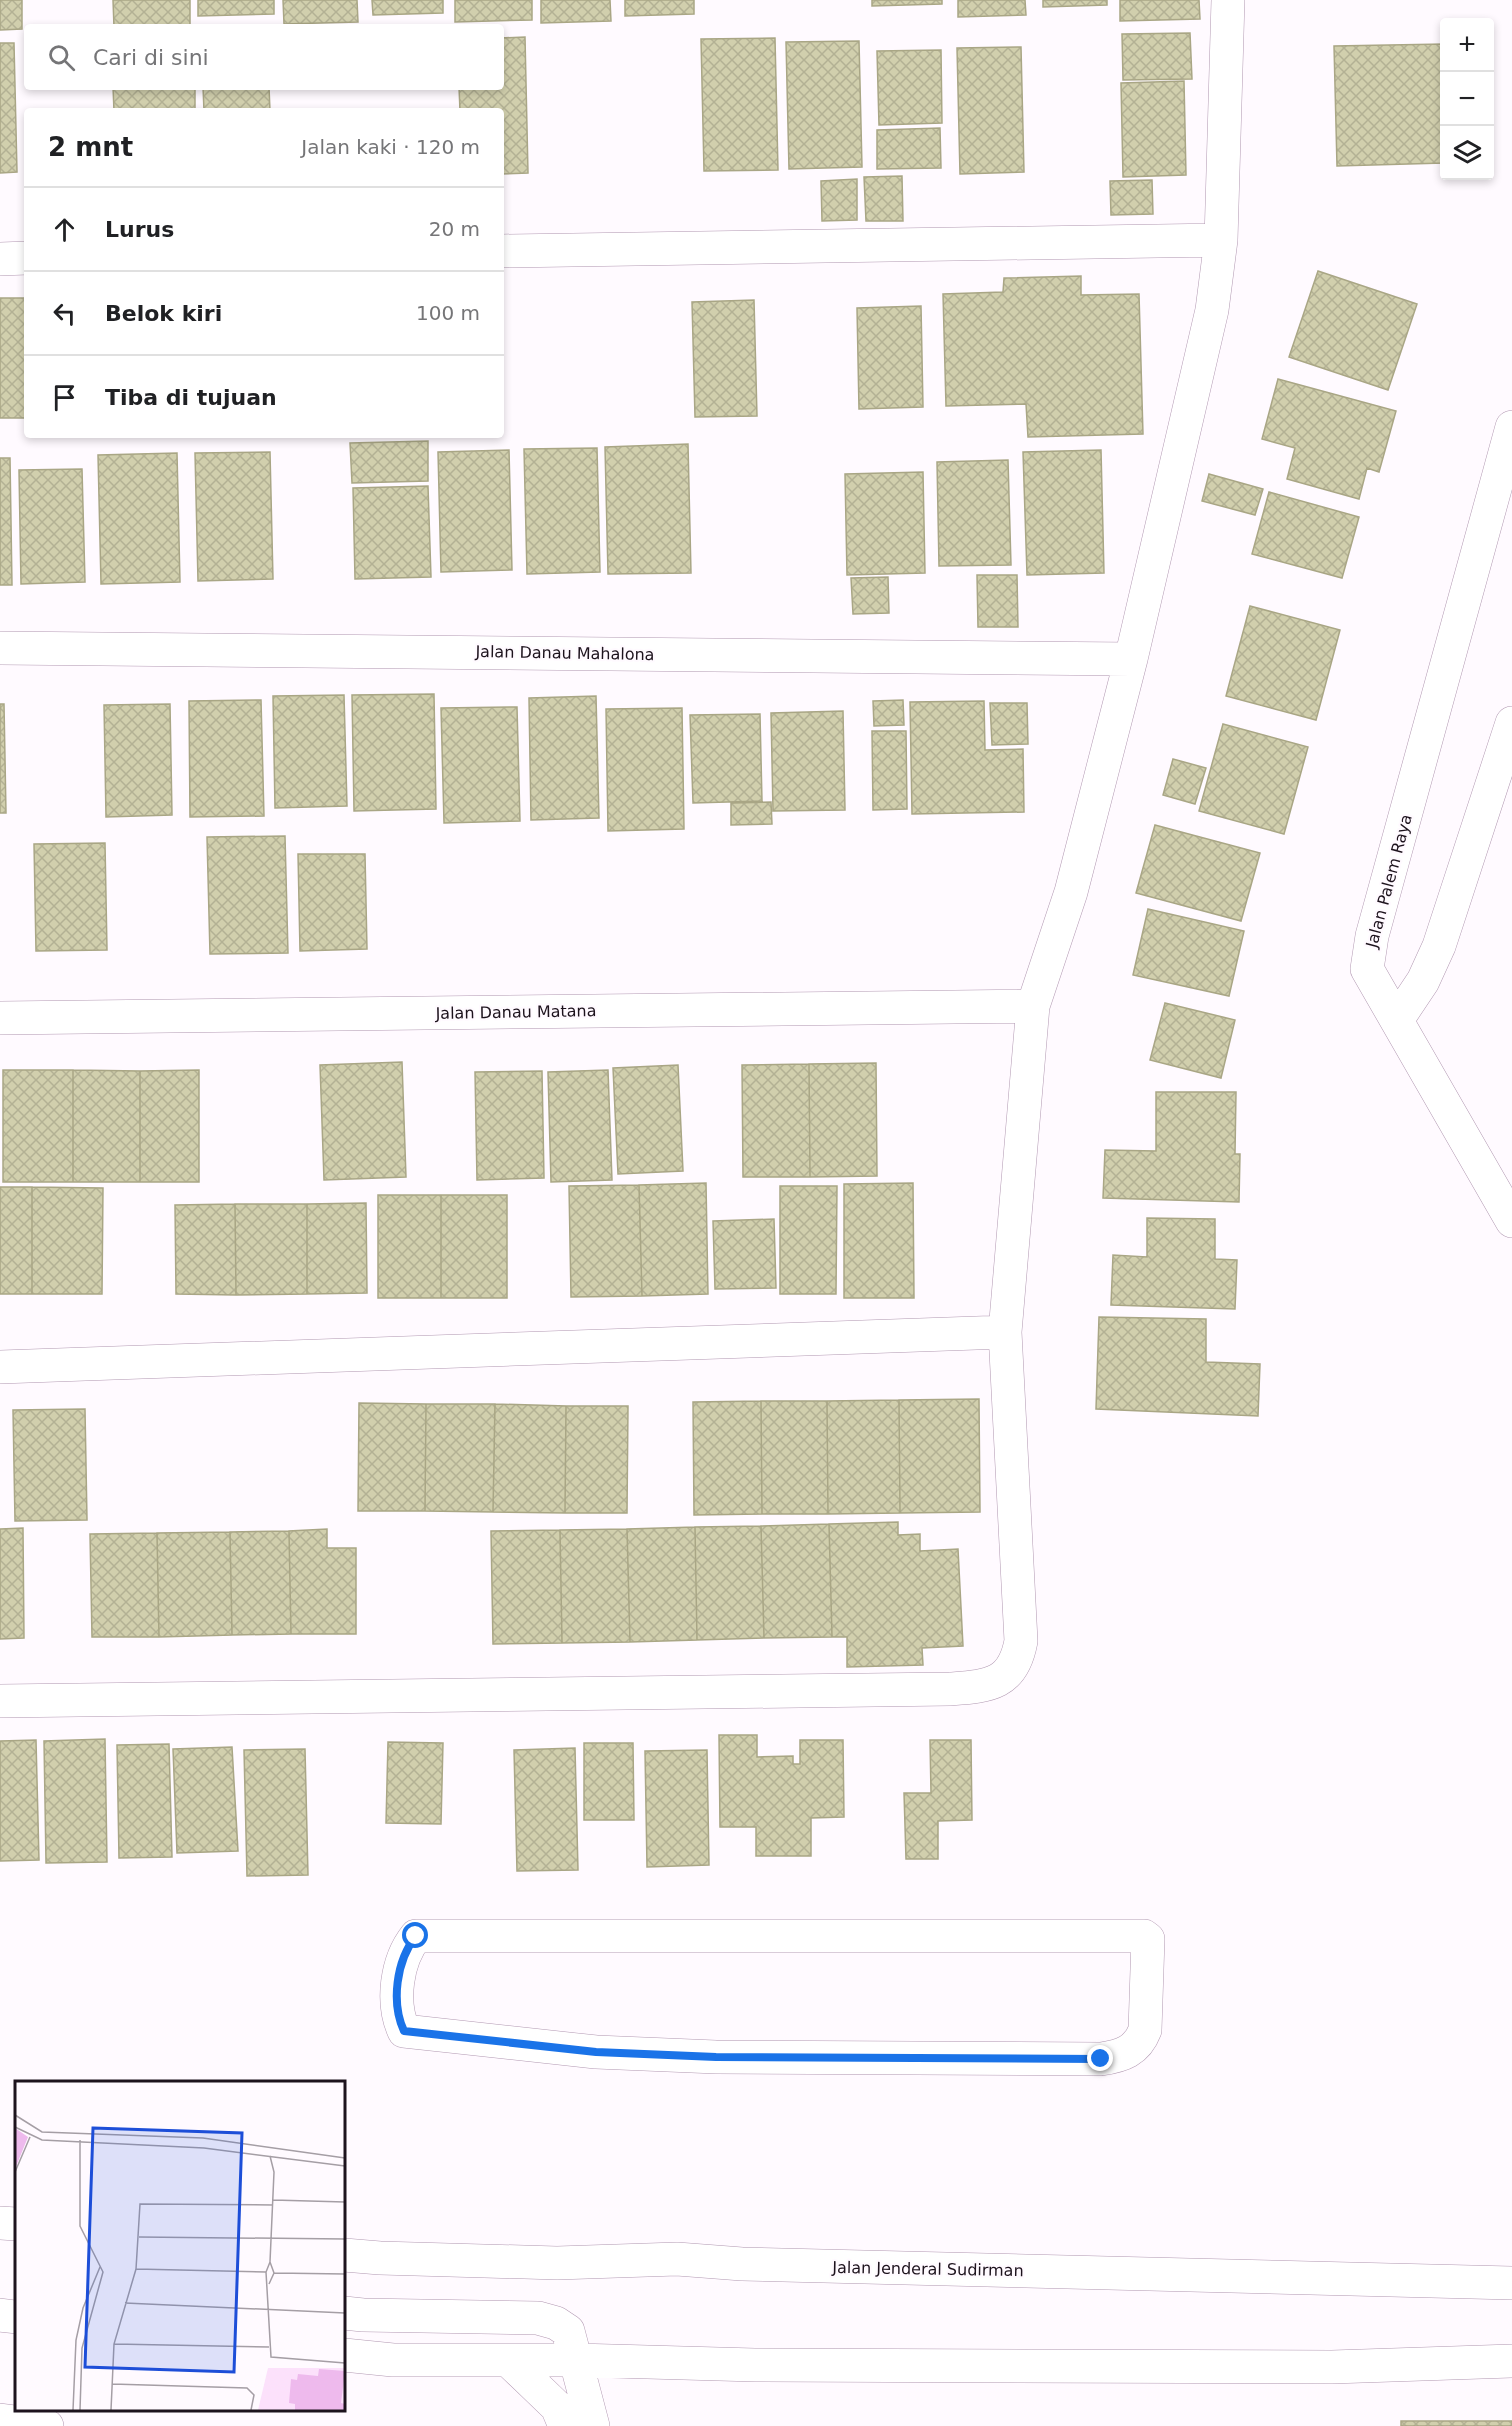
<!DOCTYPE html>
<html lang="id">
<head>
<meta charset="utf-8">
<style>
	:root { --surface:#fff; --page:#f2f2f2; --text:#202124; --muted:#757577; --line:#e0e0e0 }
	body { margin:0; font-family:"DejaVu Sans",sans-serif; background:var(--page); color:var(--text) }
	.controls { position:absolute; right:18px; top:18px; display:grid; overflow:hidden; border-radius:6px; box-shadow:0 3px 9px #0003 }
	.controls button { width:54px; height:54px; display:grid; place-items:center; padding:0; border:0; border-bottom:2px solid var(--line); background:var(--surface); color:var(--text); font:30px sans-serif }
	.stop { position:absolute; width:18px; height:18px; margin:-14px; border:4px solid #1a73e8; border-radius:50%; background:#fff }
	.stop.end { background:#1a73e8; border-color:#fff; box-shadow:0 2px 6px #0008 }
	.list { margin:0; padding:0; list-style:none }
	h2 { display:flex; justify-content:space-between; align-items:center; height:78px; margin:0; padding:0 24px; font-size:26px }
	h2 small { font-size:20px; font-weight:400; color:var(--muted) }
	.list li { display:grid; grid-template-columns:39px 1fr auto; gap:18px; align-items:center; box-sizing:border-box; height:84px; padding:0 24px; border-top:2px solid var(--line) }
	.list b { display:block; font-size:22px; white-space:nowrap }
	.list em { font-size:20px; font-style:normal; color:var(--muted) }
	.icon { flex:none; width:33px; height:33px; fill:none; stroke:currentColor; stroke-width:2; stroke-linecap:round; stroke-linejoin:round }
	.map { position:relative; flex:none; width:1512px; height:2426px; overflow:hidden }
	.search { position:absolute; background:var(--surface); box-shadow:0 3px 9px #0003; left:24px; top:24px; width:480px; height:66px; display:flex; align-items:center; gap:15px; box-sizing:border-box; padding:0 21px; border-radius:6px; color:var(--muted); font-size:22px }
	.panel { position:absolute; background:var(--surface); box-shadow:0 3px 9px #0003; left:24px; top:108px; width:480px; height:330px; border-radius:6px }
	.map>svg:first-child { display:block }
	.building { fill:url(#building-cross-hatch); stroke:#a9a685; stroke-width:1.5 }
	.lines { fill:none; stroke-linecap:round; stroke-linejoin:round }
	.minor-casing { stroke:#b299b2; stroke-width:34 }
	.minor { stroke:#fff; stroke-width:33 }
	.route { stroke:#1a73e8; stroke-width:8 }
	.labels { text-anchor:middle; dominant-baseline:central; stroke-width:4.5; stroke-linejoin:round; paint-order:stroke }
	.street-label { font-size:16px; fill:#1d131d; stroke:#fffaff }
	.inset-road { fill:none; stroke:#a59ea5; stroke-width:1.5 }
	.view { fill:#1d4ed8; fill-opacity:0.15; stroke:#1d4ed8; stroke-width:3 }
	.inset-edge { fill:none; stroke:#1d131d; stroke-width:3 }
</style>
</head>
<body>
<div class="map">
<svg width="1512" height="2426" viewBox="0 0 1512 2426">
	<defs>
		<pattern id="building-cross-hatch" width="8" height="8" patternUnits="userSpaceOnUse" patternTransform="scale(1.5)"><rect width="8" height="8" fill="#d1cfad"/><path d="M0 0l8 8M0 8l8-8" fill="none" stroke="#b3b194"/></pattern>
	</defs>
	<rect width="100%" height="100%" fill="#fffaff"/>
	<!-- building -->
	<path class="building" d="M 0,0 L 22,0 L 22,29 L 0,30 Z
		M 113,0 L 190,0 L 190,27 L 114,27 Z
		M 198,0 L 274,0 L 274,14 L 198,16 Z
		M 283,0 L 357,0 L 358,22 L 284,24 Z
		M 372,0 L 443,0 L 443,13 L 373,15 Z
		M 455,0 L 532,0 L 532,20 L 455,22 Z
		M 541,0 L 610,0 L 611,21 L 541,23 Z
		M 625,0 L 694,0 L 694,14 L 625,16 Z
		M 872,0 L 942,0 L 942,4 L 872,6 Z
		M 958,0 L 1025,0 L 1026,15 L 958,17 Z
		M 1043,0 L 1107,0 L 1107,5 L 1043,7 Z
		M 1120,0 L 1199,0 L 1200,19 L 1120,21 Z
		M 1190,33 L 1192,79 L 1123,80 L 1122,34 Z
		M 525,37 L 528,173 L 501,174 L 501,111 L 460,111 L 459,87 L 501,87 L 501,38 Z
		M 775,38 L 778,170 L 704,171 L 701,39 Z
		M 859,41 L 862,167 L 789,169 L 786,42 Z
		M 0,43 L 14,43 L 17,172 L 0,173 Z
		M 1444,44 L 1444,163 L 1337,166 L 1334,46 Z
		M 1021,47 L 1024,172 L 960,174 L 957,48 Z
		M 941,50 L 942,123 L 879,125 L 877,51 Z
		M 1184,81 L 1186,175 L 1123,177 L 1121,83 Z
		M 113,87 L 195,87 L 195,111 L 114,111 Z
		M 203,87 L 269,87 L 270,111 L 204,111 Z
		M 940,128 L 941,168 L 877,169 L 877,130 Z
		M 902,176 L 903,221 L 866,221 L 864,177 Z
		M 857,179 L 857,220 L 822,221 L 821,181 Z
		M 1152,180 L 1153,214 L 1111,215 L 1110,181 Z
		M 1318,271 L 1417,304 L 1388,390 L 1289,357 Z
		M 1081,276 L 1081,295 L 1139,294 L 1143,434 L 1028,437 L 1026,404 L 946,406 L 943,294 L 1003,292 L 1004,278 Z
		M 0,298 L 27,298 L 27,418 L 0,418 Z
		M 754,300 L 757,416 L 695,417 L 692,302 Z
		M 921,306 L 923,407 L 859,409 L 857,308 Z
		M 1278,379 L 1396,411 L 1379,472 L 1367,468 L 1359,499 L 1287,479 L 1295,448 L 1262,439 Z
		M 428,441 L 428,481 L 352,483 L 350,443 Z
		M 688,444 L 691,573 L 608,574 L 605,447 Z
		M 597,448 L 600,572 L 527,574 L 524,449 Z
		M 509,450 L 512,570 L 441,572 L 438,452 Z
		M 1101,450 L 1104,573 L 1027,575 L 1023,452 Z
		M 270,452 L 273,579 L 198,581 L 195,453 Z
		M 177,453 L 180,582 L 101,584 L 98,455 Z
		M 0,458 L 10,458 L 12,585 L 0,585 Z
		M 1008,460 L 1011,565 L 939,566 L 937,462 Z
		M 82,469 L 85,582 L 21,584 L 19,470 Z
		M 923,472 L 925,573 L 847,575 L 845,474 Z
		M 1209,474 L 1263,489 L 1255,515 L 1202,501 Z
		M 428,486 L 431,577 L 355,579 L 353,488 Z
		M 1269,492 L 1359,517 L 1342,578 L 1252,554 Z
		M 977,575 L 1017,575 L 1018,627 L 978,627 Z
		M 888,577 L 889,613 L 853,614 L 851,578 Z
		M 1250,606 L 1340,630 L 1316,720 L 1226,696 Z
		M 434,694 L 436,809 L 354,811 L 352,695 Z
		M 344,695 L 347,806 L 275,808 L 273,696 Z
		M 596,696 L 599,818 L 531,820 L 529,698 Z
		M 261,700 L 264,816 L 190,817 L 189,701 Z
		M 903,700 L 904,725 L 874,726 L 873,701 Z
		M 984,701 L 985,750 L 1023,749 L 1024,812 L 912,814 L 910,702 Z
		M 990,703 L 1027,703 L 1028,744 L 992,745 Z
		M 0,704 L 4,704 L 6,813 L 0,813 Z
		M 170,704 L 172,815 L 106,817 L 104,705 Z
		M 517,707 L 520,821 L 444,823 L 441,708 Z
		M 682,708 L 684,829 L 608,831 L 606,709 Z
		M 843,711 L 845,810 L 773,811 L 771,713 Z
		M 760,714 L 762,801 L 693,803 L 690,715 Z
		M 1223,724 L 1308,747 L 1284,834 L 1199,811 Z
		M 872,731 L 906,731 L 907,809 L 873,810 Z
		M 1173,759 L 1206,768 L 1195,804 L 1163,795 Z
		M 771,802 L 772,824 L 731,825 L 731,803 Z
		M 1155,825 L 1260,853 L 1241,921 L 1136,893 Z
		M 285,836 L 288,953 L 210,954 L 207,837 Z
		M 105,843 L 107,950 L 36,951 L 34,844 Z
		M 298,854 L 365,854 L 367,949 L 300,951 Z
		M 1148,909 L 1244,931 L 1229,996 L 1133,975 Z
		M 1165,1003 L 1235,1020 L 1221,1078 L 1150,1060 Z
		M 402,1062 L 406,1177 L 324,1180 L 320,1065 Z
		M 876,1063 L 877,1176 L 810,1177 L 809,1064 Z
		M 809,1064 L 810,1177 L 743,1177 L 742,1065 Z
		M 678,1065 L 683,1171 L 618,1174 L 613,1068 Z
		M 3,1070 L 73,1070 L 73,1182 L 3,1182 Z
		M 73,1070 L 140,1071 L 140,1182 L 73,1182 Z
		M 199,1070 L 199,1182 L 140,1182 L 140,1071 Z
		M 608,1070 L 612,1180 L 551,1182 L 548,1072 Z
		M 542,1071 L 544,1178 L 477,1180 L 475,1072 Z
		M 1156,1092 L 1236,1092 L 1235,1154 L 1240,1154 L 1239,1202 L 1103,1198 L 1105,1150 L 1156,1151 Z
		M 706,1183 L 708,1294 L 642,1296 L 639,1185 Z
		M 913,1183 L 914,1298 L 844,1298 L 844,1184 Z
		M 639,1185 L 642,1296 L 571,1297 L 569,1186 Z
		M 780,1186 L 837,1186 L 836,1294 L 780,1294 Z
		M 0,1187 L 32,1187 L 32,1294 L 0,1294 Z
		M 32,1187 L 103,1188 L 102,1294 L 32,1294 Z
		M 378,1195 L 441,1195 L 441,1298 L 378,1298 Z
		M 441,1195 L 507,1195 L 507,1298 L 441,1298 Z
		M 366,1203 L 367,1293 L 307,1294 L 307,1204 Z
		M 235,1204 L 236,1295 L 176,1294 L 175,1205 Z
		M 235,1204 L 307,1204 L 307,1294 L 236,1295 Z
		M 1147,1218 L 1215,1219 L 1215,1259 L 1237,1260 L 1235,1309 L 1111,1305 L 1113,1255 L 1147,1257 Z
		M 774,1219 L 776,1288 L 715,1289 L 713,1221 Z
		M 1099,1317 L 1206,1319 L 1206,1362 L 1260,1364 L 1258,1416 L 1096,1409 Z
		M 979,1399 L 980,1512 L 900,1513 L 899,1400 Z
		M 899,1400 L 900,1513 L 828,1514 L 827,1401 Z
		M 761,1401 L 762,1514 L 694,1515 L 693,1402 Z
		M 761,1401 L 827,1401 L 828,1514 L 762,1514 Z
		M 359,1403 L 426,1404 L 425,1511 L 358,1511 Z
		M 426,1404 L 495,1404 L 493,1512 L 425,1511 Z
		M 495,1404 L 566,1406 L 565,1513 L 493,1512 Z
		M 566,1406 L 628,1406 L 627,1513 L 565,1513 Z
		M 85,1409 L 87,1520 L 15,1521 L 13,1410 Z
		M 898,1522 L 898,1535 L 920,1534 L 920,1551 L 958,1549 L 963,1646 L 922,1648 L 923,1665 L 847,1667 L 847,1637 L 832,1637 L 829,1524 Z
		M 829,1524 L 832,1637 L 764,1638 L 761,1526 Z
		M 761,1526 L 764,1638 L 697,1640 L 695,1527 Z
		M 695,1527 L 697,1640 L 630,1642 L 627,1529 Z
		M 23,1528 L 24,1638 L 0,1639 L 0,1529 Z
		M 327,1529 L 327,1548 L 356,1548 L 356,1634 L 291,1634 L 289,1531 Z
		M 627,1529 L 630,1642 L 562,1643 L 560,1530 Z
		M 560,1530 L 562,1643 L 493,1644 L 491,1531 Z
		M 289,1531 L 291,1634 L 232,1635 L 230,1532 Z
		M 230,1532 L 232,1635 L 159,1637 L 157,1533 Z
		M 157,1533 L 159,1637 L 92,1637 L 90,1534 Z
		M 719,1735 L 757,1735 L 757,1757 L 793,1756 L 793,1764 L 800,1764 L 800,1740 L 843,1740 L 844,1817 L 811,1818 L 811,1856 L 756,1856 L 756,1827 L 720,1827 Z
		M 105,1739 L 107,1862 L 46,1863 L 44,1741 Z
		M 36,1740 L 39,1860 L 0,1861 L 0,1741 Z
		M 930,1740 L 971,1740 L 972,1820 L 938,1821 L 938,1859 L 906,1859 L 904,1793 L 931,1793 Z
		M 388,1742 L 443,1743 L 441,1824 L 386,1823 Z
		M 584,1743 L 633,1743 L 634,1820 L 584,1820 Z
		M 169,1744 L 172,1857 L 119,1858 L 117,1745 Z
		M 232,1747 L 238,1851 L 177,1853 L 173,1749 Z
		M 575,1748 L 578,1870 L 517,1871 L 514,1750 Z
		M 305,1749 L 308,1875 L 247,1876 L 244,1750 Z
		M 707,1750 L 709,1865 L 647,1867 L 645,1751 Z
		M 1401,2421 L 1512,2421 L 1512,2426 L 1401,2426 Z"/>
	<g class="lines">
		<defs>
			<path id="minor" d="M 501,251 L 1221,240
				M 0,259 L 27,258
				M 1512,427 L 1372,936 L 1367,969 L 1512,1221
				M 0,648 L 1131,659
				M 0,1018 L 1033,1006
				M 1397,1020 L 1423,981 L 1439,946 L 1512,723
				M 0,1367 L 1005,1332
				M 0,1701 L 950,1689 C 989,1686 1013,1685 1021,1641 L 1005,1332 L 1033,1006 L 1071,892 L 1131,659 L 1212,310 L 1221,240 L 1228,0
				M 416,1936 L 1144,1936 L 1148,1939 L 1145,2030 C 1137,2051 1122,2056 1101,2059 L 716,2057 L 596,2052 L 404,2031 C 391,2003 396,1961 416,1936 Z
				M 0,2223 L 16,2224
				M 344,2255 L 380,2258 L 557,2263 L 677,2259 L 742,2264 L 1512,2283
				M 344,2313 L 363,2315 L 538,2318 L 556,2323 L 568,2331 L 593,2426
				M 0,2315 L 16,2317
				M 344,2355 L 393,2360 L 576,2360 L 755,2365 L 1332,2367 L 1512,2361
				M 508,2360 L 557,2407 L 565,2426
				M 0,2420 L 47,2426"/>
		</defs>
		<!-- minor casing -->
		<use href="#minor" class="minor-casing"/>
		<!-- minor -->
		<use href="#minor" class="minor"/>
	</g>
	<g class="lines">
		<!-- route -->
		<path class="route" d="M 416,1936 C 396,1961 391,2003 404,2031 L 596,2052 L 716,2057 L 1101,2059"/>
	</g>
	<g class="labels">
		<!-- street labels -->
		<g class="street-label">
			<text transform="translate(565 653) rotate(1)">Jalan Danau Mahalona</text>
			<text transform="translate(1389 881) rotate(-75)">Jalan Palem Raya</text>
			<text transform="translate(516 1012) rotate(-1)">Jalan Danau Matana</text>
			<text transform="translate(928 2269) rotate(1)">Jalan Jenderal Sudirman</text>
		</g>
	</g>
	<!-- overview -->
	<g transform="translate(15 2081)">
		<rect width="330" height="330" fill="#fffaff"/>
		<path d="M 253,287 L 330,287 L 330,329 L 243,329 Z" fill="#fce1fb"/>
		<path d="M 0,47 L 13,56 L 0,88 ZM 304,288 L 330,290 L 326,322 L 330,323 L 330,329 L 280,329 L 280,323 L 274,322 L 276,298 L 282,299 L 283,293 L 303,295 Z" fill="#eebaed"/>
		<path class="inset-road" d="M 0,34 L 27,51 L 188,57 L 330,77M 0,46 L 27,59 L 189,67 L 330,85M 65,59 L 65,145 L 88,191 L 67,267 L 65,329M 0,91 L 15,56M 258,119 L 330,121M 124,156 L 330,158M 255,181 L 251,191 L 256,276 L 330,282M 121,188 L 251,191M 259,192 L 330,193M 254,203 L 259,192 L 255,181 L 259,91 L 255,75M 110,222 L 330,232M 99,263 L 254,266M 97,303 L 232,307 L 239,314 L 236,329M 58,329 L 61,259 L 68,227 L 85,186M 96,329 L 99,263 L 121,188 L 125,123 L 258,124"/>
		<path class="view" d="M 78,47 L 227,52 L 219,291 L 70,286 Z"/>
		<rect width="330" height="330" class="inset-edge"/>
	</g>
</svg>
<div class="controls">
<button>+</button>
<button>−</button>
<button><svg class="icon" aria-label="layers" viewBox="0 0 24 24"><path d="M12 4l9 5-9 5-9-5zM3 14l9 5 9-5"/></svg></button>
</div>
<div class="stop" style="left:416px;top:1936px"></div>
<div class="stop end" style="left:1101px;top:2059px"></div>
<div class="search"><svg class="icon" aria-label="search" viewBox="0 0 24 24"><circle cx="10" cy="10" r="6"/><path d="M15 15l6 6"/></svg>Cari di sini</div>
<section class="panel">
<h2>2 mnt<small>Jalan kaki · 120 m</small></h2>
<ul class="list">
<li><svg class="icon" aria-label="ahead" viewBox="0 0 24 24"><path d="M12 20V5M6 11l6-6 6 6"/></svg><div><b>Lurus</b></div><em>20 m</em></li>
<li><svg class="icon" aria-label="left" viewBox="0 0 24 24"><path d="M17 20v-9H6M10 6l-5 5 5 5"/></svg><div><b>Belok kiri</b></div><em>100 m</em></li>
<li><svg class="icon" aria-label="arrive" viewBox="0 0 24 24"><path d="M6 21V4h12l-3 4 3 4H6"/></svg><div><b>Tiba di tujuan</b></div></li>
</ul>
</section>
</div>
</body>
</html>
